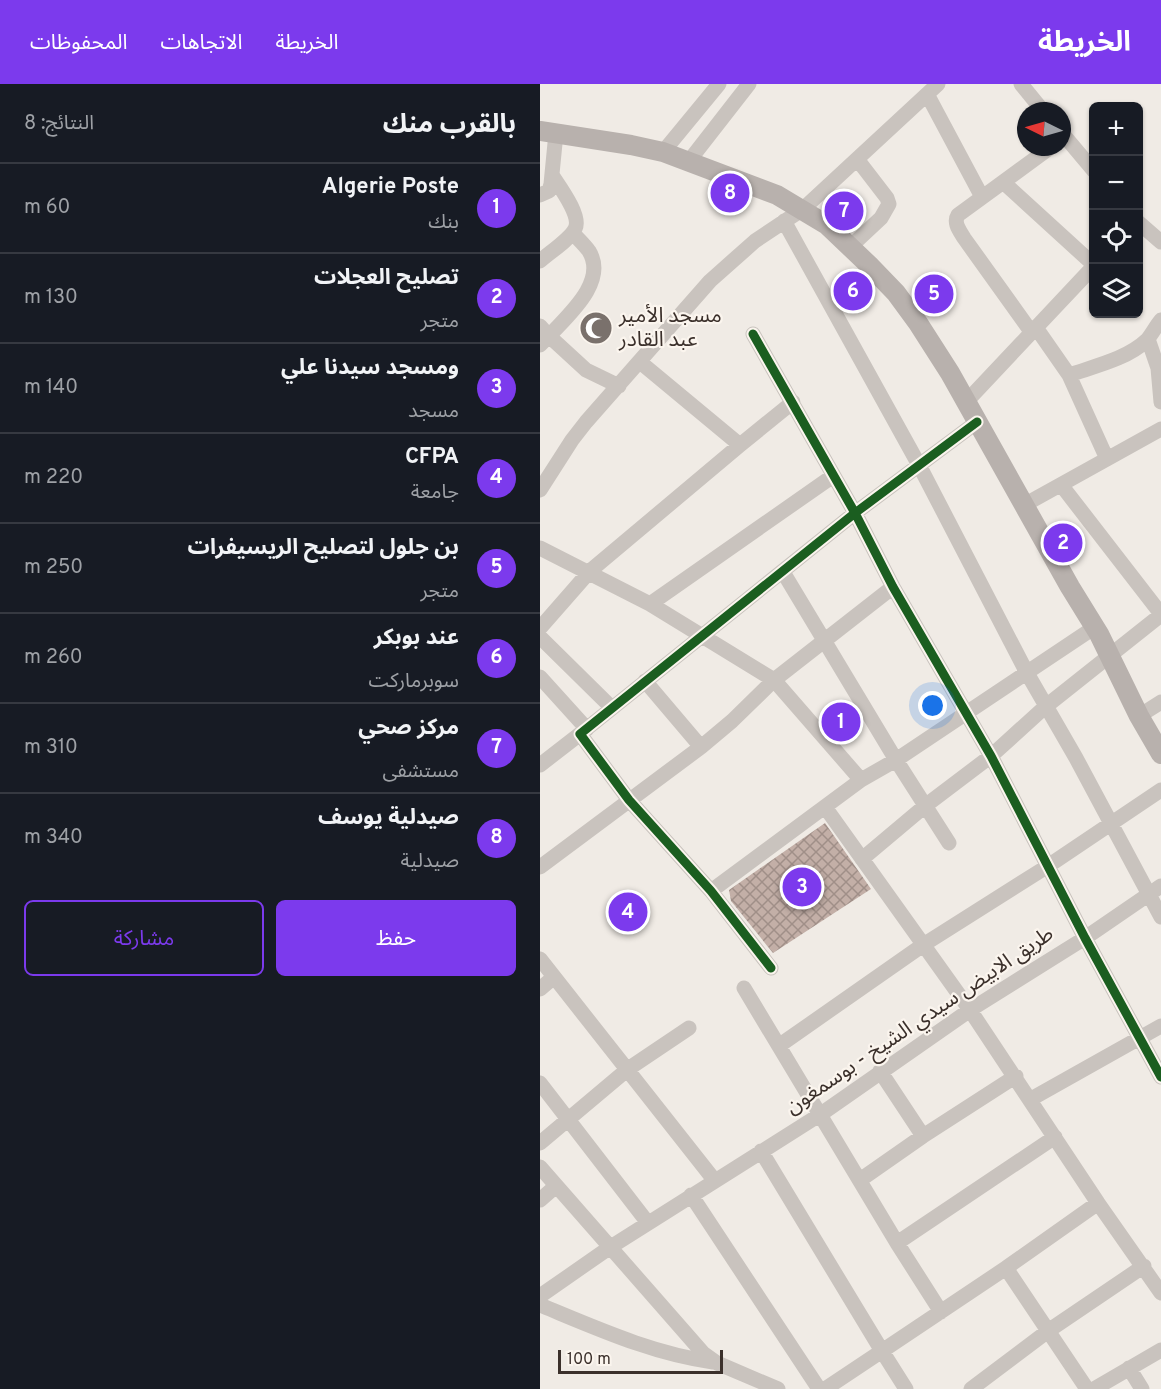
<!DOCTYPE html>
<html lang="ar">
<head>
<meta charset="utf-8">
<style>
	:root { --surface:#171b24; --page:#20242c; --text:#f1f3f6; --muted:#9ea1a6; --line:#363941; --accent:#7c3aed }
	body { margin:0; font-family:Overpass,"Noto Sans Arabic",sans-serif; background:var(--page); color:var(--text); direction:rtl }
	.controls { position:absolute; right:18px; top:18px; display:grid; overflow:hidden; border-radius:9px; box-shadow:0 2px 4px #0004 }
	.controls button { width:54px; height:54px; display:grid; place-items:center; padding:0; border:0; border-bottom:2px solid var(--line); background:var(--surface); color:var(--text); font:30px sans-serif }
	.compass { position:absolute; left:477px; top:18px; width:54px; height:54px; border-radius:50%; background:var(--surface); box-shadow:0 2px 4px #0004; rotate:275deg }
	.scale { position:absolute; left:18px; bottom:15px; width:165px; box-sizing:border-box; padding-left:6px; border:3px solid #3b302b; border-top:0; font-size:16px; line-height:21px; white-space:nowrap; color:#3b302b; -webkit-text-stroke:4px #fbf5ee; paint-order:stroke }
	.you { position:absolute; left:393px; top:622px; width:21px; height:21px; margin:-15px; border:4px solid #fff; border-radius:50%; background:#1a73e8; box-shadow:0 0 0 9px #1a73e833 }
	.badge { display:grid; place-items:center; width:39px; height:39px; border-radius:50%; background:var(--accent); color:#fff; font-size:20px; font-weight:700 }
	.pin { position:absolute; translate:-50% -50%; border:3px solid #fff; box-shadow:0 2px 6px #0006 }
	.list { margin:0; padding:0; list-style:none }
	h2 { display:flex; justify-content:space-between; align-items:center; height:78px; margin:0; padding:0 24px; font-size:26px }
	h2 small { font-size:20px; font-weight:400; color:var(--muted) }
	.list li { display:grid; grid-template-columns:39px 1fr auto; gap:18px; align-items:center; box-sizing:border-box; height:90px; padding:0 24px; border-top:2px solid var(--line) }
	.list b { display:block; font-size:22px; white-space:nowrap }
	.list p { margin:0; font-size:20px; white-space:nowrap; color:var(--muted) }
	.list em { font-size:20px; font-style:normal; color:var(--muted) }
	.actions { display:flex; gap:12px; padding:18px 24px }
	.actions a { flex:1; padding:14px 0; border:2px solid var(--accent); border-radius:9px; text-align:center; font-size:21px; color:var(--accent) }
	.actions .main { background:var(--accent); color:#fff }
	.icon { flex:none; width:33px; height:33px; fill:none; stroke:currentColor; stroke-width:2; stroke-linecap:round; stroke-linejoin:round }
	.map { position:relative; flex:none; width:621px; height:1305px; overflow:hidden; direction:ltr }
	header { display:flex; align-items:center; gap:36px; box-sizing:border-box; height:84px; padding:0 30px; background:var(--accent); color:#fff }
	header strong { font-size:28px }
	nav { display:flex; gap:33px; margin-inline-start:auto; font-size:21px }
	main { display:flex }
	aside { flex:1; background:var(--surface) }
	.map>svg:first-child { display:block }
	.building { fill:url(#building-cross-hatch) }
	.lines { fill:none; stroke-linecap:round; stroke-linejoin:round }
	.minor { stroke:#c9c3be; stroke-width:15 }
	.major { stroke:#b8b1ad; stroke-width:20 }
	.cycleway-casing { stroke:#fbf5ee; stroke-width:13 }
	.cycleway { stroke:#1b5e20; stroke-width:9 }
	.labels { text-anchor:middle; dominant-baseline:central; stroke-width:4.5; stroke-linejoin:round; paint-order:stroke }
	.poi-label { font-size:21px; fill:#3b302b; stroke:#fbf5ee; text-anchor:start }
	.street-label { font-size:21px; fill:#3b302b; stroke:#fbf5ee }
</style>
</head>
<body>
<header>
<strong>الخريطة</strong>
<nav><a>الخريطة</a><a>الاتجاهات</a><a>المحفوظات</a></nav>
</header>
<main>
<div class="map">
<svg width="621" height="1305" viewBox="0 0 621 1305">
	<defs>
		<pattern id="building-cross-hatch" width="8" height="8" patternUnits="userSpaceOnUse" patternTransform="scale(1.5)"><rect width="8" height="8" fill="#c3afa7"/><path d="M0 0l8 8M0 8l8-8" fill="none" stroke="#a08f88"/></pattern>
	</defs>
	<rect width="100%" height="100%" fill="#f0ebe5"/>
	<!-- building -->
	<path class="building" d="M 305,623 L 316,638 L 297,652 L 286,637 Z
		M 285,739 L 331,805 L 233,869 L 191,817 L 189,806 Z"/>
	<g class="lines">
		<!-- minor -->
		<path class="minor" d="M 481,0 L 503,27
			M 387,10 L 442,113
			M 522,49 L 554,87
			M 123,68 L 179,0
			M 149,77 L 209,0
			M 463,98 L 554,181
			M 0,111 L 9,107 L 11,100 L 16,49
			M 244,137 L 379,381 L 487,589 L 536,674 L 621,833
			M 598,138 L 621,158
			M 33,149 C 38,155 44,160 49,167 C 68,198 27,232 9,252 L 46,286 L 79,302
			M 310,163 L 341,134 L 349,120 L 347,114 L 317,75
			M 0,177 C 9,169 30,155 35,145 C 42,132 19,102 12,91
			M 0,242 L 9,252 L 0,261
			M 497,245 L 529,291 L 567,375
			M 492,249 L 424,154 C 420,147 413,139 418,131 L 511,63
			M 213,250 L 315,429 L 353,503 L 451,672 L 545,854 L 621,993
			M 608,255 L 618,284 L 621,318
			M 100,278 L 200,361
			M 529,291 C 555,282 587,275 607,256 C 612,250 616,242 621,236
			M 426,318 L 554,182
			M 522,402 L 621,530
			M 0,406 L 32,356 L 46,338 L 170,197 L 215,157 L 263,125 L 398,0
			M 484,421 L 621,345
			M 0,464 L 110,520 L 234,596 L 321,696
			M 243,488 L 356,676 L 409,759
			M 110,520 L 293,392
			M 0,544 L 50,487 L 200,361 L 253,318
			M 0,553 L 72,624
			M 0,593 L 47,645
			M 105,597 L 161,663
			M 599,632 L 621,618
			M 0,681 L 40,650
			M 285,723 L 430,926 L 558,1119 L 621,1209
			M 322,775 L 385,722 L 451,672 L 505,623 L 621,531
			M 0,783 L 161,663 L 192,637 L 234,596 L 353,503
			M 171,807 L 321,696 L 356,676 L 555,543
			M 0,875 L 175,1097
			M 231,884 L 171,807 L 89,716 L 40,650 L 315,429 L 437,338
			M 204,904 L 357,1159 L 401,1228
			M 0,905 L 14,893
			M 240,961 L 383,861 L 508,782 L 621,706
			M 340,987 L 383,1052
			M 0,999 L 108,1139
			M 491,1015 L 621,942
			M 0,1059 L 88,985 L 149,944
			M 221,1067 L 342,1267 L 285,1305
			M 0,1083 L 163,1269 L 177,1279 L 238,1305
			M 320,1096 L 383,1052 L 476,992
			M 151,1111 L 279,1305
			M 0,1116 L 16,1102
			M 357,1159 L 515,1053
			M 466,1184 L 547,1305
			M 0,1212 L 69,1164 L 281,1030 L 430,926 L 545,854 L 621,802
			M 0,1221 C 56,1244 113,1270 173,1278
			M 589,1284 L 602,1305
			M 366,1305 L 342,1267 L 466,1184 L 558,1119
			M 431,1305 L 508,1247 L 604,1182
			M 554,1305 L 621,1266"/>
		<!-- major -->
		<path class="major" d="M 0,47 L 91,61 L 123,68 L 237,111 L 287,141 L 329,181 L 356,209 L 378,239 L 410,289 L 530,503 L 559,550 L 599,632 L 621,670"/>
		<defs>
			<path id="cycleway" d="M 213,250 L 315,429 L 353,503 L 451,672 L 545,854 L 621,993
				M 231,884 L 171,807 L 89,716 L 40,650 L 315,429 L 437,338"/>
		</defs>
		<!-- cycleway casing -->
		<use href="#cycleway" class="cycleway-casing"/>
		<!-- cycleway -->
		<use href="#cycleway" class="cycleway"/>
	</g>
	<!-- icons -->
	<defs>
		<symbol id="mosque-disc" viewBox="-11 -11 22 22"><circle r="9.5" fill="#7a716c" stroke="#fbf5ee"/><path d="M3.5-4.9A6 6 0 1 0 3.5 4.9A5 5 0 1 1 3.5-4.9Z" fill="#fff"/></symbol>
	</defs>
	<g fill-rule="evenodd">
		<use href="#mosque-disc" x="37" y="225" width="38" height="38"/>
	</g>
	<g class="labels">
		<!-- poi labels -->
		<g class="poi-label">
			<text x="79" y="232">مسجد الأمير<tspan x="79" dy="24">عبد القادر</tspan></text>
		</g>
		<!-- street labels -->
		<g class="street-label">
			<text transform="translate(380 937) rotate(-34)">طريق الابيض سيدي الشيخ - بوسمغون</text>
		</g>
	</g>
</svg>
<div class="controls">
<button>+</button>
<button>−</button>
<button><svg class="icon" aria-label="locate" viewBox="0 0 24 24"><circle cx="12" cy="12" r="6"/><path d="M12 2v4M12 18v4M2 12h4M18 12h4"/></svg></button>
<button><svg class="icon" aria-label="layers" viewBox="0 0 24 24"><path d="M12 4l9 5-9 5-9-5zM3 14l9 5 9-5"/></svg></button>
</div>
<svg class="compass" viewBox="-18 -18 36 36"><path d="M0-13l5 13h-10z" fill="#e53935"/><path d="M0 13l5-13h-10z" fill="#9ea1a6"/></svg>
<div class="scale">100 m</div>
<div class="you"></div>
<div class="pin badge" style="left:301px;top:638px">1</div>
<div class="pin badge" style="left:523px;top:459px">2</div>
<div class="pin badge" style="left:262px;top:803px">3</div>
<div class="pin badge" style="left:88px;top:828px">4</div>
<div class="pin badge" style="left:394px;top:210px">5</div>
<div class="pin badge" style="left:313px;top:207px">6</div>
<div class="pin badge" style="left:304px;top:127px">7</div>
<div class="pin badge" style="left:190px;top:109px">8</div>
</div>
<aside>
<h2>بالقرب منك<small>النتائج: 8</small></h2>
<ul class="list">
<li><span class="badge">1</span><div><b>Algerie Poste</b><p>بنك</p></div><em>60 m</em></li>
<li><span class="badge">2</span><div><b>تصليح العجلات</b><p>متجر</p></div><em>130 m</em></li>
<li><span class="badge">3</span><div><b>ومسجد سيدنا علي</b><p>مسجد</p></div><em>140 m</em></li>
<li><span class="badge">4</span><div><b>CFPA</b><p>جامعة</p></div><em>220 m</em></li>
<li><span class="badge">5</span><div><b>بن جلول لتصليح الريسيفرات</b><p>متجر</p></div><em>250 m</em></li>
<li><span class="badge">6</span><div><b>عند بوبكر</b><p>سوبرماركت</p></div><em>260 m</em></li>
<li><span class="badge">7</span><div><b>مركز صحي</b><p>مستشفى</p></div><em>310 m</em></li>
<li><span class="badge">8</span><div><b>صيدلية يوسف</b><p>صيدلية</p></div><em>340 m</em></li>
</ul>
<div class="actions"><a class="main">حفظ</a><a>مشاركة</a></div>
</aside>
</main>
</body>
</html>
